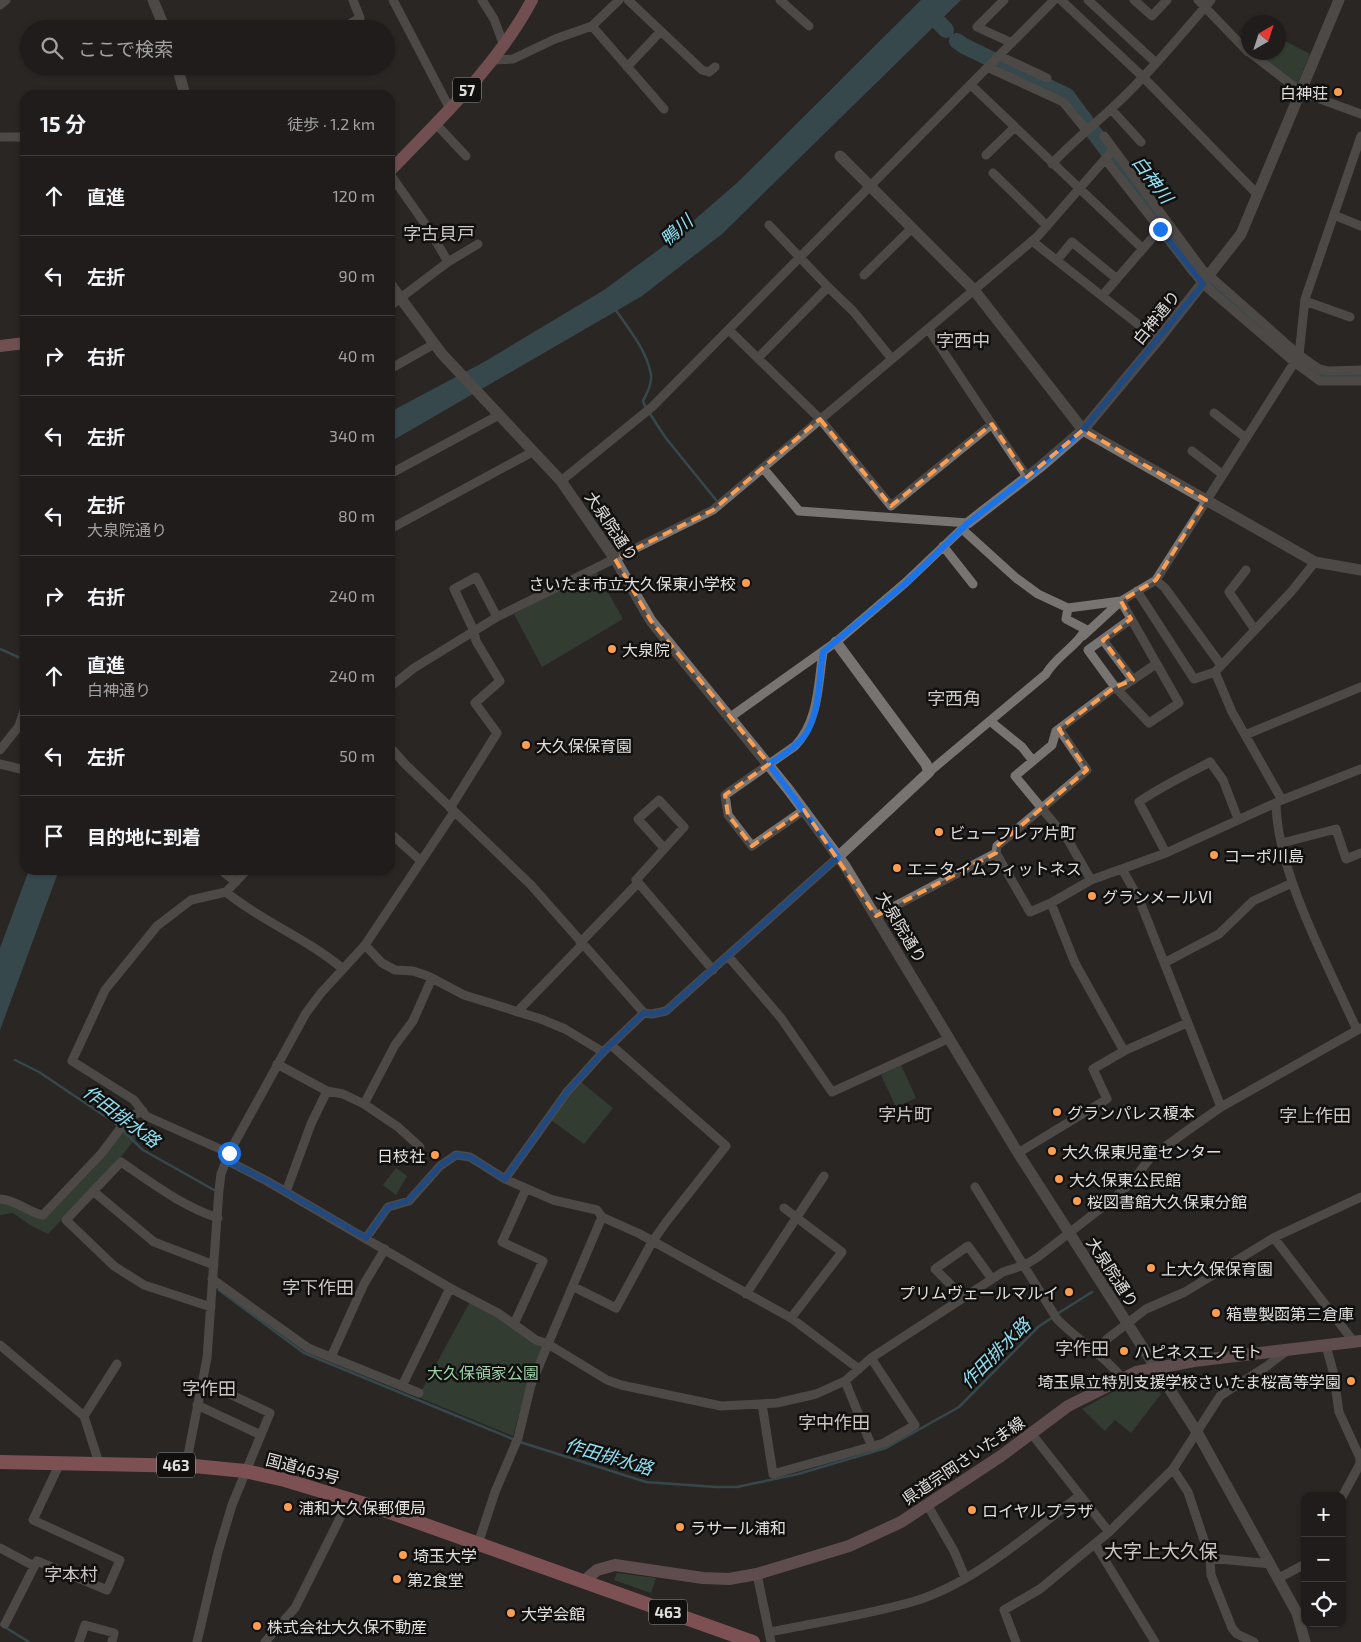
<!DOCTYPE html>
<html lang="ja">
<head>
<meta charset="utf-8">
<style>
	:root { --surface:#201c1b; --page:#282524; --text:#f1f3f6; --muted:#a2a1a3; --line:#3d3a3a }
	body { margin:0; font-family:"Exo 2","Noto Sans JP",sans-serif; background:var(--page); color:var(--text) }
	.controls { position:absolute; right:15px; bottom:15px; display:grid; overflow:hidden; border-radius:10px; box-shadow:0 1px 4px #0004 }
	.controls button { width:45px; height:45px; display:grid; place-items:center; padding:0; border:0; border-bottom:1px solid var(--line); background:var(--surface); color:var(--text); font:25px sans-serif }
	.compass { position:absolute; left:1241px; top:15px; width:45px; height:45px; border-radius:50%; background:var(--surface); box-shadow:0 1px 4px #0004; rotate:39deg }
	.stop { position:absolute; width:15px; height:15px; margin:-11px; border:4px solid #1a73e8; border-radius:50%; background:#fff }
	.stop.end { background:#1a73e8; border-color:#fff; box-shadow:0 1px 5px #0008 }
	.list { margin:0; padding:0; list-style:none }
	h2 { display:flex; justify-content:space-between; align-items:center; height:65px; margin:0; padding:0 20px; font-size:21px }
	h2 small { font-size:16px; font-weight:400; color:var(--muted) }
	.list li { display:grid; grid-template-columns:32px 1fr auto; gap:15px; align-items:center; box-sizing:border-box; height:80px; padding:0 20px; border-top:1px solid var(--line) }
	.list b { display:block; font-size:19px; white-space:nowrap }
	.list p { margin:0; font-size:16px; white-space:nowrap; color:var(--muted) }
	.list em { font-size:16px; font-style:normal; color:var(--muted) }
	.icon { flex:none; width:28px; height:28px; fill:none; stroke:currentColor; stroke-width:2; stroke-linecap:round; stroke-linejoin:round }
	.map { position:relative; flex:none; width:1361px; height:1642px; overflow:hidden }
	.search { position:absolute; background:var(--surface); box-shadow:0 1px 4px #0004; left:20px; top:20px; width:375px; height:55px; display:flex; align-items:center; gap:12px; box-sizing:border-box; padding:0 18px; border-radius:28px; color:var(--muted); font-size:19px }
	.panel { position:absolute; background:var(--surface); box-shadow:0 1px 4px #0004; left:20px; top:90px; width:375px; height:785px; border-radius:15px }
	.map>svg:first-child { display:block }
	.green { fill:#3c5742 }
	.water { fill:#45727c }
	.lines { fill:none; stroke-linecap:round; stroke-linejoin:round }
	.stream { stroke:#45727c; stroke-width:2.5 }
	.river { stroke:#45727c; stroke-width:16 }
	.minor { stroke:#787471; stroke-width:9 }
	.tertiary { stroke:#787471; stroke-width:11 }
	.secondary { stroke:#a07b7c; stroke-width:12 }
	.primary { stroke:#c88187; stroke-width:12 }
	.trunk { stroke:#e3868e; stroke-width:14 }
	.route { stroke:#1a73e8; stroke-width:6 }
	.marked { fill:none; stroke:#fb9e51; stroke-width:4; stroke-dasharray:10 6; stroke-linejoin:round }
	.poi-dot { fill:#fb9e51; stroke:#11100f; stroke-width:2 }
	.labels { text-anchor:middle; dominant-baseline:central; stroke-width:5; stroke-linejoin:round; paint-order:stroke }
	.shield { fill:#11100f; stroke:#a3a19f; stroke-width:1 }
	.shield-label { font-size:15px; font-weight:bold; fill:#e1dfdd }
	.poi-label { font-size:16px; fill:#e1dfdd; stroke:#11100f; text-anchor:start }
	.street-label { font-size:16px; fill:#e1dfdd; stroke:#11100f }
	.park-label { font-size:16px; fill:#9bd2a7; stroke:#11100f }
	.water-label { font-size:18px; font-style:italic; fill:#90e0f2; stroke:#11100f }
	.neighbourhood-label { font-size:18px; fill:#cbc6c3; stroke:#11100f }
	.quarter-label { font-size:19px; fill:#cbc6c3; stroke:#11100f }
</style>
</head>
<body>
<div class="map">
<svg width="1361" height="1642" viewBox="0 0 1361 1642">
	<rect width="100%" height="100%" fill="#2a2624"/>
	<!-- green -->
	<path class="green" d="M 1279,38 L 1310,54 L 1298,83 L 1296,84 L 1257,53 L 1278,52 Z
		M 596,571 L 623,619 L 542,667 L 514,614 Z
		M 901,1065 L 916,1098 L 896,1107 L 881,1075 Z
		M 581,1082 L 613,1108 L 584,1144 L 551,1120 Z
		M 136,1120 L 146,1125 L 120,1158 L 48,1234 L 30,1225 L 13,1213 L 0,1215 L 0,1203 L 5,1202 L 47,1217 L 94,1168 L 129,1123 Z
		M 396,1168 L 407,1176 L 396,1195 L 383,1185 Z
		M 470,1302 L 497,1316 L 543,1347 L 528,1383 L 513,1436 L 418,1397 Z
		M 1149,1378 L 1161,1394 L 1131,1433 L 1115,1420 L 1105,1431 L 1082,1409 L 1120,1388 Z
		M 617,1573 L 656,1578 L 651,1593 L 614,1580 Z"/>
	<!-- water -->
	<path class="water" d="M 921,0 L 961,0 L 722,234 L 642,296 L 390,442 L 390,412 L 484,362 L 604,290 L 669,242 L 738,182 Z
		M 29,870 L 59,870 L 0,1030 L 0,948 Z"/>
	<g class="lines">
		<!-- stream -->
		<path class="stream" d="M 615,309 C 629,329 647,351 651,375 C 652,384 647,393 643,401 L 645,406 L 665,437 L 716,500
			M 0,649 L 18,657
			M 15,1060 L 39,1072 L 115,1123 L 143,1150 L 214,1190
			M 219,1290 L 304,1353 L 515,1440
			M 1057,1314 L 1092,1292
			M 520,1442 L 646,1482 L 716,1487 L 737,1487 L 798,1474 L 886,1448 L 959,1407 L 1038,1327 L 1053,1317
			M 0,1624 L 29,1642"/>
		<!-- river -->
		<path class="river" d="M 928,11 L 946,30
			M 957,41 L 964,46 L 1067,96 L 1195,269 L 1283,347 L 1311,369 L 1325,376 L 1361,375"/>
		<!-- minor -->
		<path class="minor" d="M 393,0 L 450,109
			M 482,0 L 494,19 L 504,46
			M 628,0 L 702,70 L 709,72 L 715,67
			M 780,0 L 809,26
			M 1004,0 L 977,27 L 1012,43
			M 1061,0 L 1143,77 L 1258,195
			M 1088,0 L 1155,62
			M 1134,0 L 1152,16 L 1167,0
			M 1198,0 L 1248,52
			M 0,5 L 6,0
			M 592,26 L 664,109
			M 341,29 L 360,18 L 353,0
			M 1249,52 L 1301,92 L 1361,114
			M 1000,56 L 1047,78
			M 494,60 L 513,59 L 555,39 L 592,26 L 619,0
			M 627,67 L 661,31
			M 989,68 L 1063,102 L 1086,130
			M 971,85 L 1143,249
			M 1111,109 L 1141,142
			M 436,124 L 466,156
			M 1104,136 L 1202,269 L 1299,355 L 1319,369 L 1328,371 L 1361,370
			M 0,137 L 25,137
			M 986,155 L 1015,127
			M 1105,159 L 1203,284 L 1294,362 L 1320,381 L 1361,381
			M 1052,164 C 1071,143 1092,127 1112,108 C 1147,76 1179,37 1211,0
			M 993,173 L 1047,226
			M 390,174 L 430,231 L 448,262
			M 1334,215 L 1361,226
			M 1032,241 L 1158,340
			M 1057,260 L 1072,242 L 1117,279
			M 864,275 L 912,228
			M 828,287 L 853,311 L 892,359
			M 1102,296 L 1160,229
			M 1305,301 L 1350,317
			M 390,306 L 448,262 L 478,244
			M 729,330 L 820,419 L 891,506 L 992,424
			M 929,330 L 1027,477
			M 758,358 L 828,287 L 769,225
			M 390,369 L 434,344
			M 1214,413 L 1246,438
			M 1192,451 L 1222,474
			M 763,468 L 799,511 L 968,523
			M 390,474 L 499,415
			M 561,481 L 652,407 L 1054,0
			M 390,529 L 534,451
			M 962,529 L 1016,578 L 1038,594 L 1068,608 L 1121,601 L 1156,580 L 1299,355 L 1305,299 L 1361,136
			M 943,546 L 973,584
			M 1246,570 L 1229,592 L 1255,630
			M 1156,580 L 1165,588 L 1221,665
			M 1137,591 L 1194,679 L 1215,672
			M 1083,636 L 1121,601 L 1179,703 L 1149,723 L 1115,687 L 1088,650 L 1131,619
			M 1103,640 L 1133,680
			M 390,687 L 414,668 L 497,617 L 713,510 L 1038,236 L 1113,150
			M 729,718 L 836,642 L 905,583 L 966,525
			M 990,721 L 1022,747 L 1033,761
			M 1245,735 L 1361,687
			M 390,747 L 405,764 L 531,885 L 644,1013
			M 0,750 L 19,726 L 25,708
			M 0,764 L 25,770
			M 929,772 L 1046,674 C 1055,657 1081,643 1085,629 L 1066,619 L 1068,608
			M 1282,800 L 1232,712 L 1215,672 L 1291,592 L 1315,562
			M 1276,803 C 1277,873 1328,965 1357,1030
			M 450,808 L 497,733 L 475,703 L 500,681 L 476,641 L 474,631 L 454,589 L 476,577 L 497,617
			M 804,810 L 752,846 L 728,815 L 725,795 L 795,746 C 819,721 818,684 823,652
			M 390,833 L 421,861
			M 1282,843 L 1336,829 L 1346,859 L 1361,853
			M 664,848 L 638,819 L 659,800 L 684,827 L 636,880 L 713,970
			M 996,853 L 997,846 L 1087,770 L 1059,729
			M 1166,853 L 1139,802 C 1162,786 1186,775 1210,762 L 1223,780 L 1238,819
			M 1122,869 L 1139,899 L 1221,1107
			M 221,870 L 236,882
			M 1091,880 L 1068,840 L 1015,776 L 1052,745 L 1056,731 L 1115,687 L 1122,687 L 1156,664
			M 226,892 C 261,921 308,939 343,969
			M 1051,903 L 1075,963 L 1124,1051
			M 876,916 L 996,853 L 1030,912 L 1051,903 L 1091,880 L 1166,853 L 1282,800 L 1361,769
			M 580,943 L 637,884
			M 365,945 L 382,963 L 395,970 L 413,971 L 428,976 L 464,995 L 541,1019 L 565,1029 L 603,1052
			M 728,956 L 781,1018 L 832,1092 L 950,1038
			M 1164,963 L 1219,934 L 1253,901 L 1292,883
			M 517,1012 L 582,945
			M 277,1064 L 327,1091 L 343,1094 L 364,1104 L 398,1127 L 420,1147
			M 364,1104 L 395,1045 L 413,1021 L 432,978
			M 229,1153 L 146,1116 L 134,1100 L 72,1061 L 105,990 L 157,926 L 191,900 L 226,892 L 247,870
			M 1018,1153 L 1107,1099 L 1093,1069 L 1124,1051 L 1187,1023
			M 226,1160 L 267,1181 L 450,1288 L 498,1313 L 536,1340 L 548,1344 L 602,1217 L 640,1234 L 791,1318 L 859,1369
			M 505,1179 L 567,1092 L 603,1052 L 644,1013 L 652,1014 L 666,1011 L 838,857
			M 975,1187 L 1057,1319 C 1077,1340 1103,1354 1122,1378
			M 93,1191 L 154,1242 L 214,1265
			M 286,1192 L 311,1124 L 327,1091
			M 0,1199 C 17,1200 27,1212 43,1215 L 101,1154 L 129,1117 L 143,1111
			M 784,1208 L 842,1252 L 791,1318
			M 366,1238 L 388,1207 L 409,1201 L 440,1166 L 456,1155 L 470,1157 L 505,1179 L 553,1200 L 597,1210 L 602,1217
			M 1274,1238 L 1354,1342
			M 212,1279 L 308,1348 L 402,1386 L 450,1288
			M 574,1287 L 616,1308 L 652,1242 L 667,1221 L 726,1146 L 611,1045
			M 746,1294 L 824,1176
			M 963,1297 L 935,1269 L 968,1246 L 992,1279
			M 211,1307 L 144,1285 L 114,1266 L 66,1220 L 121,1162 C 152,1183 182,1206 218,1218
			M 514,1324 L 543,1261 L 502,1242 L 526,1189
			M 0,1345 L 84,1416 L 99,1463
			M 1326,1346 L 1333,1371 L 1339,1412 L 1360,1458 L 1360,1464 L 1342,1497
			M 1098,1353 L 1107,1339 L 1146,1309 L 1185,1292 L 1275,1237 L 1361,1197
			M 331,1357 L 364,1284 L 385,1249
			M 845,1381 L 872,1447
			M 402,1386 L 419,1393
			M 762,1404 L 773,1474 L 884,1443 L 915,1425 L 871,1358
			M 197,1405 L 261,1435
			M 84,1416 L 117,1364
			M 1031,1433 L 1109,1532
			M 186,1465 L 207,1358 L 219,1190 L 221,1174 L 229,1153 L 306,1013 L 321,993 L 365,945 L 454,812
			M 1173,1469 L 1188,1492 L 1210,1558 L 1271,1564
			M 928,1506 L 954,1551 L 965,1577
			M 478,1544 L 495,1492 L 518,1438 L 531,1385 L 548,1344 L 607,1380 L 621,1385 L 721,1406 L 777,1403 L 816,1394 L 845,1381 L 871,1358 L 1003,1272 L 1025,1265 L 1038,1257 L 1113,1199 L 1132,1182 L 1150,1158 L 1184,1133 L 1221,1107 L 1361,1028
			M 1095,1544 L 1155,1642
			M 0,1548 L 34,1566
			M 1210,1558 L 1211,1575 L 1232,1628 L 1237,1634 L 1254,1642
			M 757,1574 L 771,1642
			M 1279,1578 L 1305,1564
			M 5,1624 L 37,1561 L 107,1590 L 120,1560 L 33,1520 L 60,1463
			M 770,1632 C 818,1622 868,1615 915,1601 C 974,1583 1031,1532 1079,1496
			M 79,1642 L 85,1625 L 114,1633 L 112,1642
			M 197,1642 L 218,1552 L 232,1505 L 270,1413 L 202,1381
			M 265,1642 L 295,1608 L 340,1518 L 348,1498
			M 1016,1642 L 1004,1610 L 1040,1589 L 1109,1532 L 1173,1469 L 1220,1396 L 1267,1366 L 1288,1350"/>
		<!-- tertiary -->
		<path class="tertiary" d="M 153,0 L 165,29
			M 177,66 L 185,95
			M 840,156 L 974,290 L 1083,430 L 1315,562 L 1361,570
			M 390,284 L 442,354 L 561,481 L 615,559 L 651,621 L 788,789 L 845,866 L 1018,1153 L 1197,1432 L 1297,1613 L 1305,1642
			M 968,523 L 1040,467 L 1083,430 L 1158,340 L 1241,234 L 1339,0
			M 836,642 L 926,764 L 929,772 L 838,857"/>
		<!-- secondary -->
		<path class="secondary" d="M 583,1582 L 597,1570 L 615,1565 L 703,1578 L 729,1579 L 757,1574 L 849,1546 L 901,1522 L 1001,1456 L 1068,1406 L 1136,1372 L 1194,1361 L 1361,1341"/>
		<!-- primary -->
		<path class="primary" d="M 390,171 C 441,118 497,66 532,0
			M 0,346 L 25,343"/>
		<!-- trunk -->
		<path class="trunk" d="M 0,1462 L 194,1466 L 245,1471 L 285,1480 L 378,1508 L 753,1642"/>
	</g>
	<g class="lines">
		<!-- route -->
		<path class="route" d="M 229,1153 L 226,1160 L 267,1181 L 366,1238 L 388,1207 L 408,1201 L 440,1166 L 456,1155 L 470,1157 L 505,1179 L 567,1092 L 603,1052 L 644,1013 L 652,1014 L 666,1011 L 838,857 L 769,764 C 781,756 796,748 805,735 C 820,713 819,677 823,652 L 906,583 L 968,523 L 1040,467 L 1083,430 L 1203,284 L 1160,229"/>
	</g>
	<!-- marked area -->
	<path d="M0 0H1361V1642H0ZM 820,419 L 891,506 L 992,424 L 1027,477 L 1083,430 L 1206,500 L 1156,580 L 1121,601 L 1131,619 L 1103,640 L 1133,680 L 1115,687 L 1059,729 L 1087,770 L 997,846 L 996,853 L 876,916 L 804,810 L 752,846 L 728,815 L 725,795 L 769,764 L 651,621 L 615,559 L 713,510 Z" fill="#2a2624" fill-opacity=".55" fill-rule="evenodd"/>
	<path class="marked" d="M 820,419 L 891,506 L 992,424 L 1027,477 L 1083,430 L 1206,500 L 1156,580 L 1121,601 L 1131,619 L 1103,640 L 1133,680 L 1115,687 L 1059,729 L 1087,770 L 997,846 L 996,853 L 876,916 L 804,810 L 752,846 L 728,815 L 725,795 L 769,764 L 651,621 L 615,559 L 713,510 Z"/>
	<!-- markers -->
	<g class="poi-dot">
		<circle cx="1338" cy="92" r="5"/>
		<circle cx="746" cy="583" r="5"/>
		<circle cx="612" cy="649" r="5"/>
		<circle cx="526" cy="745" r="5"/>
		<circle cx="939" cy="832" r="5"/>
		<circle cx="1214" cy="855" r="5"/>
		<circle cx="897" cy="868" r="5"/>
		<circle cx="1092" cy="896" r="5"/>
		<circle cx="1057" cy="1112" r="5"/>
		<circle cx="1052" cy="1151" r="5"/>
		<circle cx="435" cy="1155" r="5"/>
		<circle cx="1059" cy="1179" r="5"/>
		<circle cx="1077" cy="1201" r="5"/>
		<circle cx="1151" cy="1268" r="5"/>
		<circle cx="1069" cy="1292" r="5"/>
		<circle cx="1216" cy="1313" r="5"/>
		<circle cx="1124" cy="1351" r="5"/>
		<circle cx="1351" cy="1381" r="5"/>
		<circle cx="288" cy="1507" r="5"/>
		<circle cx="972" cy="1510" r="5"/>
		<circle cx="680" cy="1527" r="5"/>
		<circle cx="403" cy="1555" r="5"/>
		<circle cx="397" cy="1579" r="5"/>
		<circle cx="511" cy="1613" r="5"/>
		<circle cx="257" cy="1626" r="5"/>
	</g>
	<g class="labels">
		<!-- shield labels -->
		<g class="shield">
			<rect x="453" y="77.5" width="28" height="25" rx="4"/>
			<rect x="157" y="1452.5" width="38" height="25" rx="4"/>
			<rect x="649" y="1599.5" width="38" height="25" rx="4"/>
		</g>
		<g class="shield-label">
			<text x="467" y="90">57</text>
			<text x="176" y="1465">463</text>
			<text x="668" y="1612">463</text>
		</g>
		<!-- poi labels -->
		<g class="poi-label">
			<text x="1328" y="92" text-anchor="end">白神荘</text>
			<text x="736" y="583" text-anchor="end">さいたま市立大久保東小学校</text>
			<text x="622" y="649">大泉院</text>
			<text x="536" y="745">大久保保育園</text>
			<text x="949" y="832">ビューフレア片町</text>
			<text x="1224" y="855">コーポ川島</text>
			<text x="907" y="868">エニタイムフィットネス</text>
			<text x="1102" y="896">グランメールⅥ</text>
			<text x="1067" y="1112">グランパレス榎本</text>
			<text x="1062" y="1151">大久保東児童センター</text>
			<text x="425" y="1155" text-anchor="end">日枝社</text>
			<text x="1069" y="1179">大久保東公民館</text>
			<text x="1087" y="1201">桜図書館大久保東分館</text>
			<text x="1161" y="1268">上大久保保育園</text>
			<text x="1059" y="1292" text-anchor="end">プリムヴェールマルイ</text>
			<text x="1226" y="1313">箱豊製函第三倉庫</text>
			<text x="1134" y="1351">ハピネスエノモト</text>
			<text x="1341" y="1381" text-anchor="end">埼玉県立特別支援学校さいたま桜高等学園</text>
			<text x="298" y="1507">浦和大久保郵便局</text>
			<text x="982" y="1510">ロイヤルプラザ</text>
			<text x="690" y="1527">ラサール浦和</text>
			<text x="413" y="1555">埼玉大学</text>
			<text x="407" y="1579">第2食堂</text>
			<text x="521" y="1613">大学会館</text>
			<text x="267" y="1626">株式会社大久保不動産</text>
		</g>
		<!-- street labels -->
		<g class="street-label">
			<text transform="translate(1156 317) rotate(-51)">白神通り</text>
			<text transform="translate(612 526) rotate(56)">大泉院通り</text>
			<text transform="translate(902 927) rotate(59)">大泉院通り</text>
			<text transform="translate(1113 1272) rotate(57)">大泉院通り</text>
			<text transform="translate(963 1460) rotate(-34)">県道宗岡さいたま線</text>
			<text transform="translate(303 1468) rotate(15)">国道463号</text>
		</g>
		<!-- park labels -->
		<g class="park-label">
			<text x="483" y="1372">大久保領家公園</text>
		</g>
		<!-- water labels -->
		<g class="water-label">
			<text transform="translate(1153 179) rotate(53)">白神川</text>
			<text transform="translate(676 230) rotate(-41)">鴨川</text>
			<text transform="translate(122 1116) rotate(37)">作田排水路</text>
			<text transform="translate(995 1353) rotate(-45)">作田排水路</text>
			<text transform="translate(609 1456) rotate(16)">作田排水路</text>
		</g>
		<!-- neighbourhood labels -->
		<g class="neighbourhood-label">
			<text x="439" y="233">字古貝戸</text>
			<text x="963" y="340">字西中</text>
			<text x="954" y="698">字西角</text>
			<text x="905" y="1114">字片町</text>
			<text x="1315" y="1115">字上作田</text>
			<text x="318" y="1287">字下作田</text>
			<text x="1082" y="1348">字作田</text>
			<text x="209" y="1388">字作田</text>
			<text x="834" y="1422">字中作田</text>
			<text x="71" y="1574">字本村</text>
		</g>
		<!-- quarter labels -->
		<g class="quarter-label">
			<text x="1161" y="1550">大字上大久保</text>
		</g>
	</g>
</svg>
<div class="controls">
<button>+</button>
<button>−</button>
<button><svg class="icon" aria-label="locate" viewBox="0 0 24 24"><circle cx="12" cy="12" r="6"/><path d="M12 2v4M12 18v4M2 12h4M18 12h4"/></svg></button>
</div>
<svg class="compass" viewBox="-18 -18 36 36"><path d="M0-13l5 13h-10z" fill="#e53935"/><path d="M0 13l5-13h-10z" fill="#a2a1a3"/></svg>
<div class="stop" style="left:229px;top:1153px"></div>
<div class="stop end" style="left:1160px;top:229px"></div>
<div class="search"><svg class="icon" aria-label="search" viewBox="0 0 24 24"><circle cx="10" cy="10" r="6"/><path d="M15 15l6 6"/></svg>ここで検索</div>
<section class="panel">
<h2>15 分<small>徒歩 · 1.2 km</small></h2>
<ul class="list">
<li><svg class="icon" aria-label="ahead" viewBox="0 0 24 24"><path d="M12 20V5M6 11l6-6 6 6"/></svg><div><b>直進</b></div><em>120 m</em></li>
<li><svg class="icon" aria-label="left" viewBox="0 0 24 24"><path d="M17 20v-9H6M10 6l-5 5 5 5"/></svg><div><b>左折</b></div><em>90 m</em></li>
<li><svg class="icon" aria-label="right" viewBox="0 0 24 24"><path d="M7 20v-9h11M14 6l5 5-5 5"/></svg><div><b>右折</b></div><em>40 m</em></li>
<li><svg class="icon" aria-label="left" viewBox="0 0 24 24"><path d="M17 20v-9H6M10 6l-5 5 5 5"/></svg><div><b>左折</b></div><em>340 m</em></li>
<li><svg class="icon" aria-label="left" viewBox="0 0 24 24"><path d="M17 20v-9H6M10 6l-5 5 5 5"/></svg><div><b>左折</b><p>大泉院通り</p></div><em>80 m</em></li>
<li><svg class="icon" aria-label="right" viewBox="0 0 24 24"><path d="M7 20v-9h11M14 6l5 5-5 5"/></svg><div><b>右折</b></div><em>240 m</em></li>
<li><svg class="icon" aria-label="ahead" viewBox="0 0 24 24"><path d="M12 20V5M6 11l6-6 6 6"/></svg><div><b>直進</b><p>白神通り</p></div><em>240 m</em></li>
<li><svg class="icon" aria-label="left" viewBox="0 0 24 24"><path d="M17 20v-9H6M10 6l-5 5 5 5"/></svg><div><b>左折</b></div><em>50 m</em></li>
<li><svg class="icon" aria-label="arrive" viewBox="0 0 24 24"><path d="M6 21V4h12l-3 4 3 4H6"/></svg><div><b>目的地に到着</b></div></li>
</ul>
</section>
</div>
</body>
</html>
